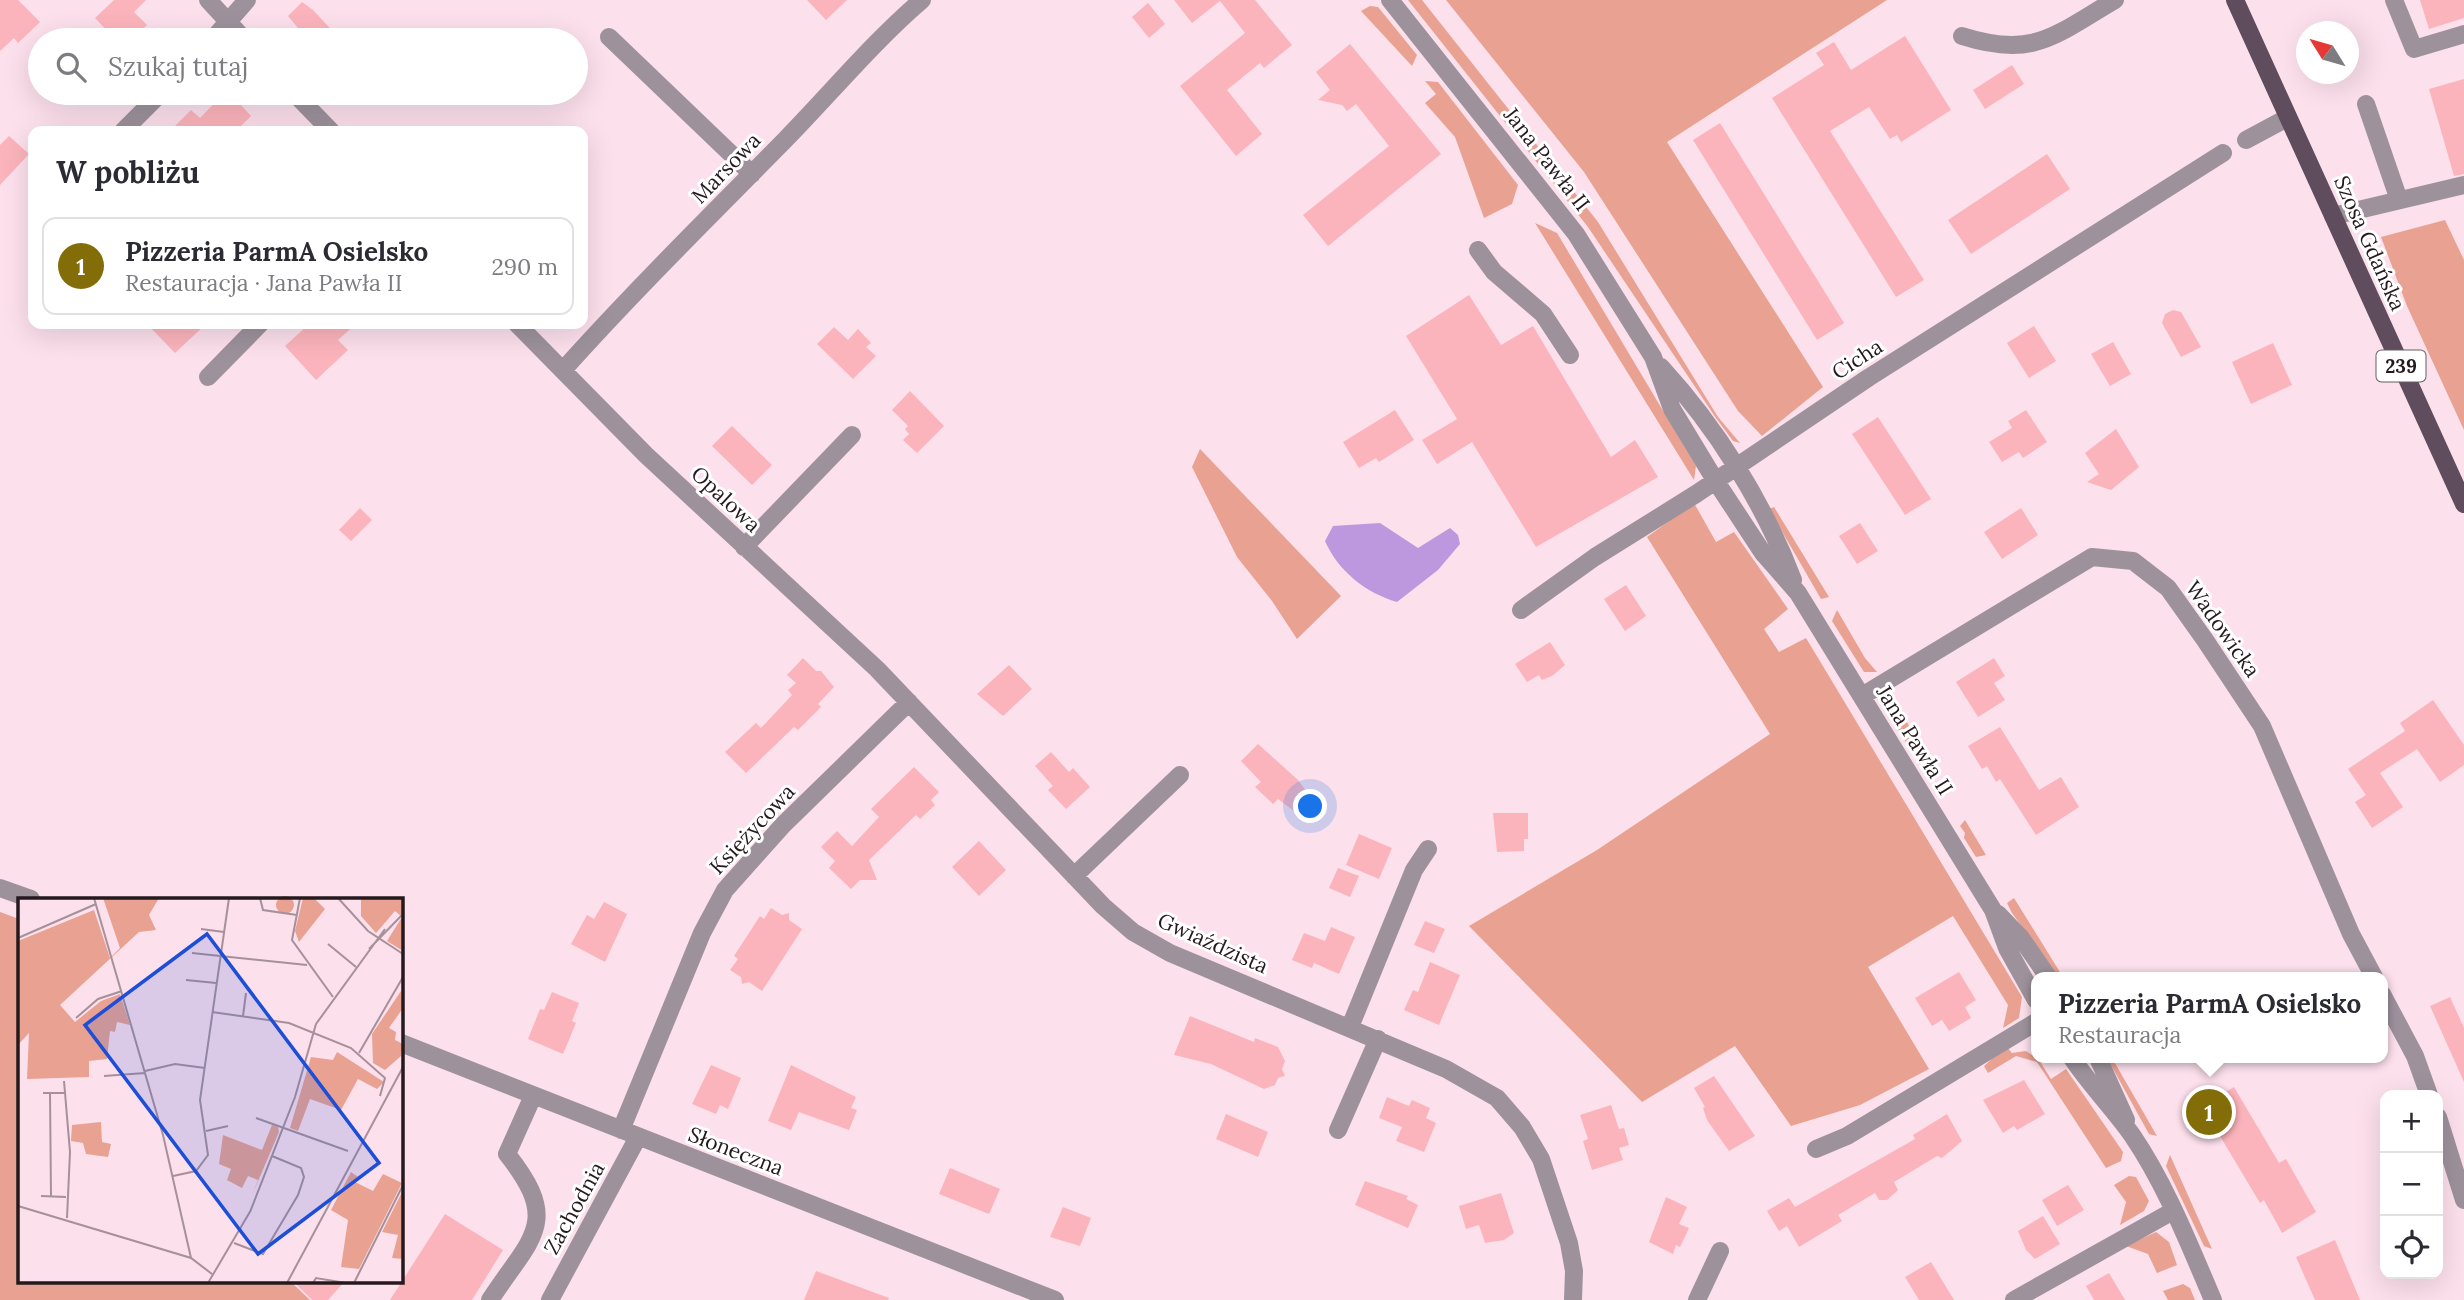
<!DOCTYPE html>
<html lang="pl">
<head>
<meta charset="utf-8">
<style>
	:root { --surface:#fff; --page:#f2f2f3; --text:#2b2b33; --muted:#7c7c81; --line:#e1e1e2; --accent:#826d09 }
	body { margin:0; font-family:Lora,serif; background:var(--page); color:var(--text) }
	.controls { position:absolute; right:21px; bottom:21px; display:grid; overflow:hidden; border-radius:14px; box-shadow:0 7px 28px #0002 }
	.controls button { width:63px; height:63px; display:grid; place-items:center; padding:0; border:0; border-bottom:2px solid var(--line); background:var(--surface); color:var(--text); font:35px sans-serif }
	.compass { position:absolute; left:2296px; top:21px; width:63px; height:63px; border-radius:50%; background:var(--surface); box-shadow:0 7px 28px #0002; rotate:307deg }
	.you { position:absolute; left:1311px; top:807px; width:24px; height:24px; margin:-18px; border:5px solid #fff; border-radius:50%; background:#1a73e8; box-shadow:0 0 0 10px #1a73e833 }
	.badge { display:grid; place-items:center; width:46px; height:46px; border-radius:50%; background:var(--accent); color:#fff; font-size:23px; font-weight:700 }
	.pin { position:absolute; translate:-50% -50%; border:4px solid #fff; box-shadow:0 2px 7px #0006 }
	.popup { position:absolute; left:2031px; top:972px; width:357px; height:91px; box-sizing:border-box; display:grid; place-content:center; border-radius:14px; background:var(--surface); filter:drop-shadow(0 2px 5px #0005); font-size:23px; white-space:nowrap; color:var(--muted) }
	.popup b { font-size:26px; color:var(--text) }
	.popup::after { content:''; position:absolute; left:50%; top:100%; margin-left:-14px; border:14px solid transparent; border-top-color:var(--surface) }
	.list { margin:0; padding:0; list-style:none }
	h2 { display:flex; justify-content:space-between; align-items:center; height:91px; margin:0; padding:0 28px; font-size:30px }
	h2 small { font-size:23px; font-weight:400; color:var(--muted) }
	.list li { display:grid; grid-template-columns:46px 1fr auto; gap:21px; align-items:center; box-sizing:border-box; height:98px; margin:0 14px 14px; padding:0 14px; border:2px solid var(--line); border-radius:14px }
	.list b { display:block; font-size:26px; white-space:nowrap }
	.list p { margin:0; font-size:23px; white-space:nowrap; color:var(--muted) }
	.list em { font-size:23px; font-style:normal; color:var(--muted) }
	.icon { flex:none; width:38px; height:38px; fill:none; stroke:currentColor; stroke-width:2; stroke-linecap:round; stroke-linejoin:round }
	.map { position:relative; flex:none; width:2464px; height:1300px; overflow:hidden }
	.search { position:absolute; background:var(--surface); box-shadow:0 7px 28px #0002; left:28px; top:28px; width:560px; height:77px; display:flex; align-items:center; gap:18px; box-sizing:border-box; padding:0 24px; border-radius:38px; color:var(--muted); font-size:26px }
	.panel { position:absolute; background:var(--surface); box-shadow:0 7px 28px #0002; left:28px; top:126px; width:560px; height:203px; border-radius:14px }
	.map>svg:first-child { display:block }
	.green { fill:#e9a191 }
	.water { fill:#bd98de }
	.building { fill:#fcb4bc }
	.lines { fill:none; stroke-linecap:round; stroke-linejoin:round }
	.minor { stroke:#9d929c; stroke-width:18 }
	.major { stroke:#5f4c5d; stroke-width:18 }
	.labels { text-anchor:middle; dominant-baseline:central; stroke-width:6; stroke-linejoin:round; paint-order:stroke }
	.shield { fill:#fff; stroke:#665e62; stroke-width:2 }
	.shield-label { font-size:19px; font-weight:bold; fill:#25191e }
	.street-label { font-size:21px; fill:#25191e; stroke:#fff }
	.inset-road { fill:none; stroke:#a6909a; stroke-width:2 }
	.view { fill:#1d4ed8; fill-opacity:0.15; stroke:#1d4ed8; stroke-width:3.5 }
	.inset-edge { fill:none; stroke:#25191e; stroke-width:3.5 }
</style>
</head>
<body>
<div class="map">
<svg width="2464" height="1300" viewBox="0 0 2464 1300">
	<rect width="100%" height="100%" fill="#fce0ec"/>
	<!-- green -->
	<path class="green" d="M 1408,0 L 1422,0 L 1598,222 L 1718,417 L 1740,443 L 1733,441 L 1716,418 L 1588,227 Z
		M 1446,0 L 1887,0 L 1667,142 L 1823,387 L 1762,436 L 1738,411 L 1584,172 Z
		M 1370,6 L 1378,7 L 1417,55 L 1412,66 L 1361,11 Z
		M 1425,81 L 1438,82 L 1518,185 L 1512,204 L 1484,218 L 1455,137 L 1425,103 L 1436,94 Z
		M 2445,220 L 2464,260 L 2464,430 L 2407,306 L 2381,237 Z
		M 1535,223 L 1557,233 L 1696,466 L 1694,480 Z
		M 1200,449 L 1341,596 L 1297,639 L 1272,601 L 1237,557 L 1192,467 Z
		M 1694,503 L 1716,542 L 1734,532 L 1788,609 L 1764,629 L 1779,652 L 1806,638 L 2022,997 L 2019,1018 L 2003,1028 L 2008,1005 L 1953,916 L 1868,967 L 1929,1069 L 1860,1105 L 1791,1126 L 1735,1046 L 1642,1102 L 1469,926 L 1597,850 L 1770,734 L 1647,537 Z
		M 1774,507 L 1829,597 L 1821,599 L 1769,509 Z
		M 1837,610 L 1865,658 L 1877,672 L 1864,672 L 1832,621 Z
		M 1889,690 L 1933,769 L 1922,768 L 1888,713 L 1885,703 Z
		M 1965,820 L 1986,855 L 1976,857 L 1964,838 L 1965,833 L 1960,826 Z
		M 2014,898 L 2063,977 L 2058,977 L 2012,913 L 2007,903 Z
		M 0,912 L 19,919 L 19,1281 L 290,1281 L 310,1300 L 0,1300 Z
		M 2006,1046 L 2012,1053 L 2026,1051 L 2039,1060 L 2051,1079 L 2066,1069 L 2123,1152 L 2121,1161 L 2106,1168 L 2037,1062 L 2016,1056 L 1988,1073 L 1984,1066 Z
		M 2107,1058 L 2112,1058 L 2157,1136 L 2149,1134 Z
		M 2170,1155 L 2212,1249 L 2204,1246 L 2166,1166 Z
		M 2129,1176 L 2136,1177 L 2149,1201 L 2144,1211 L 2120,1225 L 2126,1202 L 2114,1185 Z
		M 2156,1232 L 2169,1242 L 2177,1265 L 2157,1273 L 2148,1254 L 2126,1246 Z
		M 2183,1284 L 2190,1288 L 2195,1300 L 2168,1300 L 2163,1291 Z"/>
	<!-- water -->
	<path class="water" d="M 1380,523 L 1418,548 L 1450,528 L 1458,535 L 1460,544 L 1438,570 L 1397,602 C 1366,593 1338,571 1325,541 L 1333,526 Z"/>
	<!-- building -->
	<path class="building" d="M 0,0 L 18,0 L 40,22 L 18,43 L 14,38 L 0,51 Z
		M 114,0 L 146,0 L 134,12 L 147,25 L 131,40 L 116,40 L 95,18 Z
		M 807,0 L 847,0 L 826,20 Z
		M 1174,0 L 1255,0 L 1292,45 L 1264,68 L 1260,63 L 1227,90 L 1262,134 L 1236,156 L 1180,86 L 1245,33 L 1220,1 L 1192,23 Z
		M 2420,0 L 2464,0 L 2464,18 L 2429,29 Z
		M 302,2 L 313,10 L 341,40 L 308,40 L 288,16 Z
		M 1148,3 L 1165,24 L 1149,38 L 1132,17 Z
		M 1905,36 L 1951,110 L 1901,142 L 1897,135 L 1890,139 L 1869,107 L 1830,131 L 1924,280 L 1896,297 L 1772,98 L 1824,65 L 1816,53 L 1834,42 L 1851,70 Z
		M 1350,44 L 1441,154 L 1328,246 L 1303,215 L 1389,146 L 1356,104 L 1347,111 L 1342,105 L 1318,100 L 1330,90 L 1316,72 Z
		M 2012,65 L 2024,84 L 1985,109 L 1973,90 Z
		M 2464,79 L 2464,174 L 2454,176 L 2429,89 Z
		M 224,93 L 230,93 L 251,116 L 236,131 L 170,131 L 191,110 L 200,118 Z
		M 1720,123 L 1844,323 L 1817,340 L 1693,140 Z
		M 9,136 L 29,154 L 0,185 L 0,145 Z
		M 2047,154 L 2070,189 L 1971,254 L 1948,220 Z
		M 1469,295 L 1501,345 L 1533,326 L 1611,457 L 1635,440 L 1658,477 L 1536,547 L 1472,442 L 1437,464 L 1422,440 L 1457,419 L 1406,336 Z
		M 2173,310 L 2181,312 L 2201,347 L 2181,357 L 2162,323 L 2165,314 Z
		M 147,324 L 206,324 L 175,353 Z
		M 309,324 L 356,324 L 338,340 L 348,350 L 316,380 L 285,346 Z
		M 2034,326 L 2056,361 L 2029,378 L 2007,343 Z
		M 834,327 L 848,340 L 858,329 L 871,343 L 866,347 L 876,356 L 853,379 L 817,344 Z
		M 2113,342 L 2131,374 L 2110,386 L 2091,354 Z
		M 2273,343 L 2292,385 L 2251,404 L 2232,362 Z
		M 910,391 L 944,426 L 917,453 L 903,440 L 909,434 L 905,429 L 908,426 L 892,410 Z
		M 1395,410 L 1414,440 L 1379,462 L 1376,458 L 1359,468 L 1343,442 Z
		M 2026,410 L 2047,442 L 2023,458 L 2019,452 L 2002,462 L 1989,442 L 2012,428 L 2008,421 Z
		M 1878,417 L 1931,499 L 1905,515 L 1852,434 Z
		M 732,426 L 772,465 L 752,485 L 712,446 Z
		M 2116,429 L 2139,467 L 2111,490 L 2087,482 L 2099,474 L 2085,453 Z
		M 360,508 L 372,520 L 351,541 L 339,530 Z
		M 2021,508 L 2038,535 L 2002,559 L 1984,532 Z
		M 1860,523 L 1878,551 L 1857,564 L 1839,536 Z
		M 1626,585 L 1646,616 L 1625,631 L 1604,599 Z
		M 1550,642 L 1565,665 L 1552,676 L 1542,680 L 1539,675 L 1527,682 L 1515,664 Z
		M 803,658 L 816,671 L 821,671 L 834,687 L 818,704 L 821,707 L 798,730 L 794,727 L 746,773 L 725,752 L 756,723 L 761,728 L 792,695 L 788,690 L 796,683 L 787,675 Z
		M 1994,658 L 2005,676 L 1994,683 L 2005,700 L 1978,717 L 1956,682 Z
		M 1009,665 L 1032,689 L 1003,716 L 977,694 Z
		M 2433,700 L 2464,745 L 2464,765 L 2440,782 L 2417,749 L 2380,773 L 2403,807 L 2372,828 L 2355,802 L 2366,795 L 2348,769 L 2405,731 L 2400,723 Z
		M 2000,727 L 2039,790 L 2061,777 L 2079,807 L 2036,835 L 2000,779 L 1996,782 L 1987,766 L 1982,769 L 1968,746 Z
		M 1258,744 L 1298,780 L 1306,791 L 1304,793 L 1315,804 L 1302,817 L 1278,799 L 1273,804 L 1255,787 L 1261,782 L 1241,761 Z
		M 1051,752 L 1069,772 L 1073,768 L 1090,787 L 1066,809 L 1048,790 L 1053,786 L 1035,766 Z
		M 914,767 L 939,792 L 931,800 L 935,805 L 920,819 L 916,815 L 869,860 L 877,880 L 860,880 L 851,889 L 829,868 L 835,861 L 821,847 L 837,831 L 852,846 L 879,817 L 871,809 Z
		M 1493,813 L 1528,813 L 1528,839 L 1524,839 L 1524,851 L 1497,852 Z
		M 1359,834 L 1392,848 L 1379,879 L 1346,865 Z
		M 979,841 L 1006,870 L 979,896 L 952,867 Z
		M 1338,868 L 1359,876 L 1350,897 L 1329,888 Z
		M 604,902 L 627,914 L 605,962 L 571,944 L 587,915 L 594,919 Z
		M 771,908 L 782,915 L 789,913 L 789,920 L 802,929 L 762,991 L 749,982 L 742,984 L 741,977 L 730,970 L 738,959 L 734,956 L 760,916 L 764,919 Z
		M 1425,921 L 1445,929 L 1434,953 L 1414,945 Z
		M 1331,927 L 1355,937 L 1339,974 L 1314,963 L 1312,968 L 1292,960 L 1304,933 L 1325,941 Z
		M 1430,962 L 1460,975 L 1439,1025 L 1404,1010 L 1413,990 L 1418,992 Z
		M 1959,972 L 1976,1000 L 1965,1007 L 1971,1018 L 1949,1031 L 1942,1020 L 1932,1026 L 1915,998 Z
		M 552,992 L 579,1003 L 572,1021 L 576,1023 L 563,1054 L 528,1039 L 540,1009 L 544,1010 Z
		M 2450,997 L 2464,1028 L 2464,1082 L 2430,1006 Z
		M 1190,1016 L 1254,1042 L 1255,1038 L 1278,1047 L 1285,1061 L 1282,1069 L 1285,1076 L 1278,1078 L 1275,1085 L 1264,1089 L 1211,1064 L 1174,1055 Z
		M 711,1065 L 741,1078 L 728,1109 L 720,1105 L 716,1114 L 692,1104 Z
		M 791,1065 L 856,1097 L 851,1108 L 857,1110 L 849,1130 L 799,1112 L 791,1130 L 768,1121 Z
		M 1714,1076 L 1755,1136 L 1729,1151 L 1707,1120 L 1703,1108 L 1705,1107 L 1694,1088 Z
		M 2024,1080 L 2045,1114 L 2017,1130 L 2014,1126 L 2003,1133 L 1983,1100 Z
		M 2234,1087 L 2279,1163 L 2286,1159 L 2316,1212 L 2282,1233 L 2264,1200 L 2260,1203 L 2202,1106 Z
		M 1387,1097 L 1409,1106 L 1412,1100 L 1430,1108 L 1426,1118 L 1436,1123 L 1424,1152 L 1396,1141 L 1402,1127 L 1379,1118 Z
		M 1611,1105 L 1619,1129 L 1624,1128 L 1629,1145 L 1619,1148 L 1623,1160 L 1592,1170 L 1583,1141 L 1588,1139 L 1580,1115 Z
		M 1226,1114 L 1268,1132 L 1258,1157 L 1216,1139 Z
		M 1947,1114 L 1962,1141 L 1942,1158 L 1937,1156 L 1894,1182 L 1898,1190 L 1887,1200 L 1879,1200 L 1875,1193 L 1838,1215 L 1842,1221 L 1799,1247 L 1787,1226 L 1779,1231 L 1767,1211 L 1789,1198 L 1795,1207 L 1915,1139 L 1913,1135 Z
		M 950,1168 L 1000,1189 L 989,1214 L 939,1194 Z
		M 1365,1181 L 1408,1196 L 1406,1199 L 1418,1205 L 1408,1228 L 1355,1205 Z
		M 2068,1185 L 2084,1210 L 2057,1226 L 2042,1200 Z
		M 1501,1193 L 1514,1233 L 1504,1240 L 1485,1243 L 1479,1225 L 1466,1229 L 1459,1206 Z
		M 1666,1197 L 1687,1207 L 1679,1224 L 1689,1228 L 1680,1247 L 1676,1245 L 1673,1254 L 1649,1242 Z
		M 1063,1207 L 1091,1218 L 1080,1246 L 1050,1237 Z
		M 445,1214 L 503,1250 L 472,1300 L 390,1300 Z
		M 2043,1216 L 2060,1244 L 2035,1259 L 2026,1250 L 2018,1231 Z
		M 2335,1240 L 2360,1300 L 2315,1300 L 2296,1257 Z
		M 1931,1262 L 1954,1300 L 1919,1300 L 1905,1277 Z
		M 816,1271 L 889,1298 L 888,1300 L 804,1300 Z
		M 2109,1273 L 2125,1300 L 2094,1300 L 2086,1286 Z
		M 293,1281 L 345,1281 L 328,1300 L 312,1300 Z"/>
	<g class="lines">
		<!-- minor -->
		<path class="minor" d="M 208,0 L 245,40
			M 1390,0 L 1576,234 L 1653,357 L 1672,409 L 1715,480 L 1763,553 L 1798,593 L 1993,910 L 2007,948 L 2036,1000
			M 2394,0 L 2414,49 L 2464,34
			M 1962,36 C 2034,59 2055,35 2115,0
			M 609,37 L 752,174
			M 212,40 L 247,0
			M 294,93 L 331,131
			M 2366,104 L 2399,200
			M 123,131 L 161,93
			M 2246,140 L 2287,118
			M 2333,216 L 2464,185
			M 1478,250 L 1494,272 L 1543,314 L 1570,355
			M 517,324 L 646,455 L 877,669 L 1103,906 L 1133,932 L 1170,953 L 1446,1069 L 1497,1098 L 1522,1127 L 1541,1159 L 1569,1243 L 1574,1271 L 1573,1300
			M 1661,367 C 1716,427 1764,503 1793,580
			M 564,369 C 635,290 710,216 785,140 C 831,93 872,43 922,0
			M 208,377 L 260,324
			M 744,547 L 852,435
			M 1521,610 L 1595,557 L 1696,494 L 1868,378 L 2223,153
			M 1862,696 L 2092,557 L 2133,561 L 2168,588 L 2205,640 L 2262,726 L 2351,934 L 2374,977
			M 1074,876 L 1180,775
			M 0,888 L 31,899
			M 1998,914 L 2021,938 L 2048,977
			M 2382,994 L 2415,1056 L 2429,1095
			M 1350,1027 L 1414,870 L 1428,849
			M 401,1043 L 1055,1300
			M 2072,1058 C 2090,1085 2113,1108 2132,1135 C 2166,1185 2189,1244 2213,1300
			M 2098,1058 L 2126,1120
			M 2438,1117 L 2464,1200
			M 621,1130 L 702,933 L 725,890 L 783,825 L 909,702
			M 1338,1130 L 1378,1039
			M 1816,1149 L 1847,1136 L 2036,1022
			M 490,1300 C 531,1237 562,1223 507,1154 L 533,1096
			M 550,1300 L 638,1137
			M 1697,1300 L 1720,1251
			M 2014,1300 L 2173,1211"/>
		<!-- major -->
		<path class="major" d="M 2235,0 L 2464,504"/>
	</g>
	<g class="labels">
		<!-- shield labels -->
		<rect class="shield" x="2376.5" y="350.5" width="49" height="31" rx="5"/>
		<g class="shield-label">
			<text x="2401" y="366">239</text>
		</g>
		<!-- street labels -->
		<g class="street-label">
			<text transform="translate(1547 159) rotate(52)">Jana Pawła II</text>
			<text transform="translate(726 168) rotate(-46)">Marsowa</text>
			<text transform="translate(2370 243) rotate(66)">Szosa Gdańska</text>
			<text transform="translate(1857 359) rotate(-33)">Cicha</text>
			<text transform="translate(726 499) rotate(43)">Opalowa</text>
			<text transform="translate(2223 629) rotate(55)">Wadowicka</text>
			<text transform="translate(1915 740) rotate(58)">Jana Pawła II</text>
			<text transform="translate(752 829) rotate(-47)">Księżycowa</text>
			<text transform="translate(1213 943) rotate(24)">Gwiaździsta</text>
			<text transform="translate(736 1151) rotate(21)">Słoneczna</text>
			<text transform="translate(574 1208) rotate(-61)">Zachodnia</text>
		</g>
	</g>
	<!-- overview -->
	<g transform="translate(18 898)">
		<rect width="385" height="385" fill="#fce0ec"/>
		<path d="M258 7a9 9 0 1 1 18 0a9 9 0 1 1-18 0ZM 85,0 L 141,0 L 131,17 L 138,32 L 121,34 L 42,107 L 57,124 L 83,103 L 102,96 L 112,127 L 99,124 L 97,134 L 92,133 L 89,161 L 71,163 L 71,179 L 9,181 L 11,135 L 0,147 L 0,43 L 76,12 L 92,60 L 102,50 ZM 285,0 L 296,0 L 307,11 L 281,44 L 277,33 ZM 343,0 L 385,0 L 385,53 L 369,43 L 384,19 L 377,13 L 358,35 L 343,18 ZM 383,93 L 385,110 L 371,130 L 378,134 L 377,142 L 385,146 L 383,158 L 367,172 L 355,165 L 354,136 ZM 319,154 L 366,184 L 359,191 L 340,181 L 323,212 L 292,201 L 280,233 L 272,230 L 293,159 L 315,162 ZM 83,224 L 84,244 L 93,246 L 90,259 L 68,256 L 65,245 L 53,243 L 54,227 ZM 254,227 L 260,229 L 261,234 L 235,295 L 240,282 L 230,278 L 224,290 L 209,282 L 213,271 L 201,266 L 205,237 L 244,252 ZM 333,274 L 340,279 L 337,284 L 355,293 L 365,276 L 384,285 L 341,371 L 323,369 L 330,322 L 313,312 ZM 385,292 L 385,361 L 374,360 L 380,337 L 364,334 Z" fill="#e9a191"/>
		<path class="inset-road" d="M 76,0 L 145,237 L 173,360M 242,0 L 245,12 L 279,17M 282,0 L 274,42 L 315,99M 320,0 L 350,33 L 385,56M 183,31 L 206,34M 0,40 L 78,6M 310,46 L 338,69M 351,51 L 384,17M 174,55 L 289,67M 168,82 L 198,85M 194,114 L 271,125 L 333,150 L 367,180 L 362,198M 225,118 L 228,95M 58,120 L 80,101 L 104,93M 341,155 L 385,79M 127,173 L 157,166 L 187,170M 86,178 L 127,175M 46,183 L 52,254 L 49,320M 25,195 L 47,195M 32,195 L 33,299M 238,220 L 330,253M 188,233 L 210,228M 155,278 L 178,273 L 190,257 L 182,202 L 211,0M 23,298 L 48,299M 0,308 L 173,360 L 194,376M 232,314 L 277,199 L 298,126 L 367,31M 216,345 L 245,356 L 280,297 L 286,279 L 283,270 L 254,258M 190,385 L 233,312M 269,385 L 385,169M 295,385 L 298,380 L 328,385M 336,385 L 385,287"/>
		<path class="view" d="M 189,36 L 361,265 L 240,356 L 67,127 Z"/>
		<rect width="385" height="385" class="inset-edge"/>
	</g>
</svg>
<div class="controls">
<button>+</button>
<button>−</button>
<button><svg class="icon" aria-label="locate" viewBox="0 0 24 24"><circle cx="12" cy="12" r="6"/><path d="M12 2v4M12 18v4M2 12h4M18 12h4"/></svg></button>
</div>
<svg class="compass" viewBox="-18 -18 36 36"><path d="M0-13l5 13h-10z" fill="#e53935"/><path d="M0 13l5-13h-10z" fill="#7c7c81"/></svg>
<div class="you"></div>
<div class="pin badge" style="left:2209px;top:1112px">1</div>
<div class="popup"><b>Pizzeria ParmA Osielsko</b>Restauracja</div>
<div class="search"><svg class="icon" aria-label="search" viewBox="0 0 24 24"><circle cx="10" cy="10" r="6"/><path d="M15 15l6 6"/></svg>Szukaj tutaj</div>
<section class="panel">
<h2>W pobliżu<small></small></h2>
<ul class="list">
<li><span class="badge">1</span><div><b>Pizzeria ParmA Osielsko</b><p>Restauracja · Jana Pawła II</p></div><em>290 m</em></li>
</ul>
</section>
</div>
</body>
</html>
